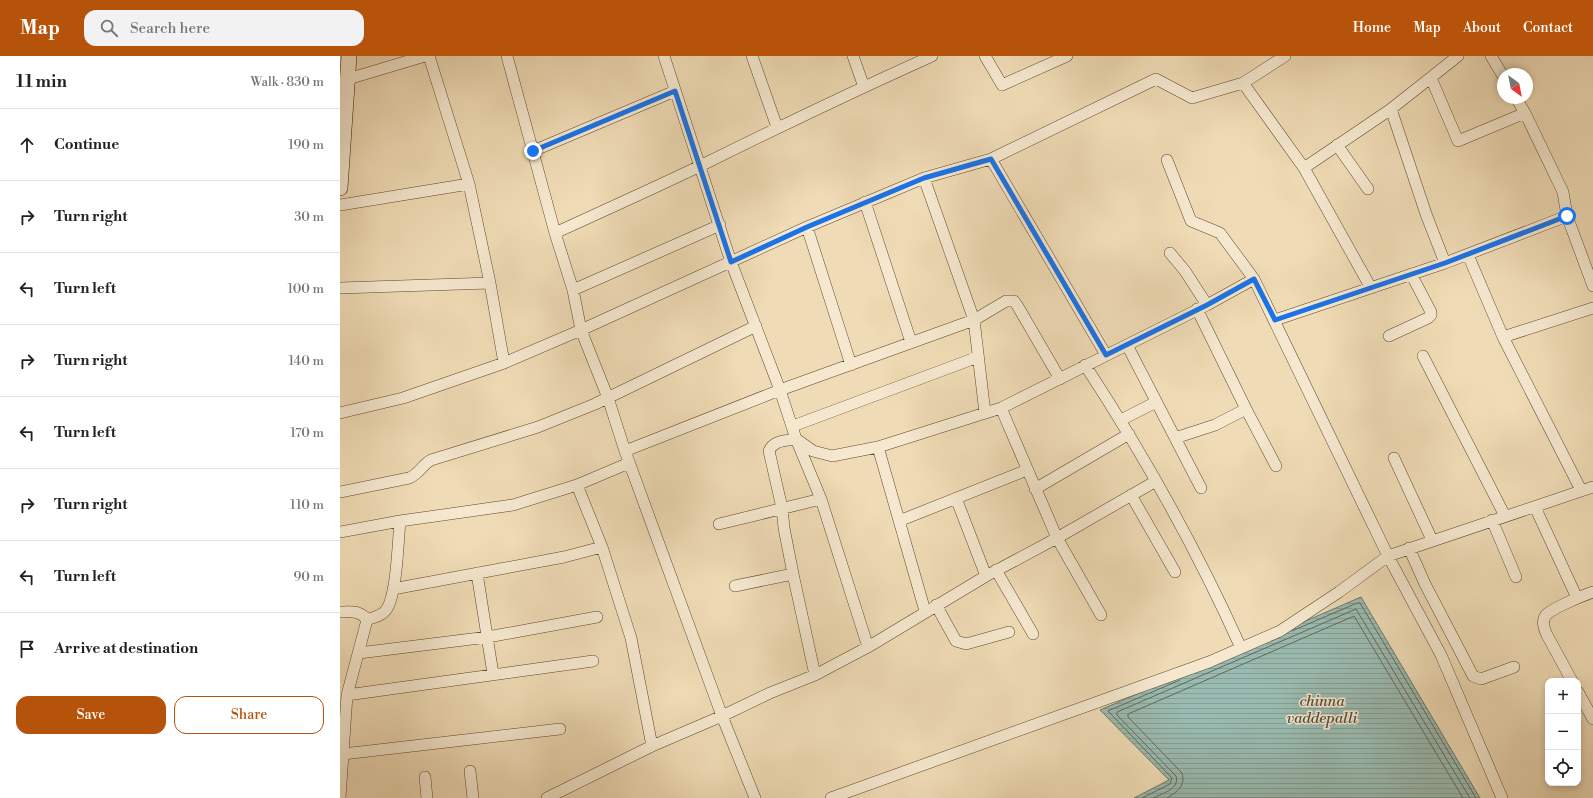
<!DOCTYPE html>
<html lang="en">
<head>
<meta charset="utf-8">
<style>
	:root { --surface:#fff; --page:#f2f2f2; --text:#222; --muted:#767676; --line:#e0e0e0; --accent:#b45309 }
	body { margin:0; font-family:"Libre Bodoni",serif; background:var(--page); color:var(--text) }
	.controls { position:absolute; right:12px; bottom:12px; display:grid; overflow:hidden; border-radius:8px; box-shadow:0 2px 6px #0003 }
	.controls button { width:36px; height:36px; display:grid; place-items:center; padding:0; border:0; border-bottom:1px solid var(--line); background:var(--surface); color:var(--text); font:20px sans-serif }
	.compass { position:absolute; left:1157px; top:12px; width:36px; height:36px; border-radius:50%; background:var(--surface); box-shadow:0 2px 6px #0003; rotate:148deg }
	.stop { position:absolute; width:12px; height:12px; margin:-9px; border:3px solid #1a73e8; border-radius:50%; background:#fff }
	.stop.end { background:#1a73e8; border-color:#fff; box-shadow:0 1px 4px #0008 }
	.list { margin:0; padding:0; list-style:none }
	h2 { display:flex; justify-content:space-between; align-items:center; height:52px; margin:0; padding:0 16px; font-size:17px }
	h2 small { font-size:13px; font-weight:400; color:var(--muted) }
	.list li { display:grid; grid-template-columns:26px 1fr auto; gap:12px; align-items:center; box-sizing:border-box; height:72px; padding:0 16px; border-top:1px solid var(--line) }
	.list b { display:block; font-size:15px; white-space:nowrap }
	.list em { font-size:13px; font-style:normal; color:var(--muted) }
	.actions { display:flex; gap:8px; padding:12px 16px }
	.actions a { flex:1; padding:9px 0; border:1px solid var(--accent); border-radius:12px; text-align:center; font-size:14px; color:var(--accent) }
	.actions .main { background:var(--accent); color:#fff }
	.icon { flex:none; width:22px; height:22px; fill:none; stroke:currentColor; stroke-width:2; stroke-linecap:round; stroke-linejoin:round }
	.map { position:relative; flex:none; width:1253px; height:742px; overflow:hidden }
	header { display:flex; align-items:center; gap:24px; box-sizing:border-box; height:56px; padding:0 20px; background:var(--accent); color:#fff }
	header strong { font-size:19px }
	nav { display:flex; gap:22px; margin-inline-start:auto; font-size:14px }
	.search { width:280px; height:36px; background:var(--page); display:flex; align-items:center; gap:10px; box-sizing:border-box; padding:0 14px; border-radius:12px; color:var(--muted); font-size:15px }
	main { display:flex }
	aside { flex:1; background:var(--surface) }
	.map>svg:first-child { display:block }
	.water { fill:url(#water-rules); stroke:#6f796a }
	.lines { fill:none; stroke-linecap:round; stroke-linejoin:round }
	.shore { stroke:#646858; stroke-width:1 }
	.street-casing { stroke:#5e472d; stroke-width:12 }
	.secondary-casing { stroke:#2e1600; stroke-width:16 }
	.street { stroke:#f5e8cf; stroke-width:11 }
	.secondary { stroke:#f5e8cf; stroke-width:15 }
	.route { stroke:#1a73e8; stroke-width:5 }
	.labels { text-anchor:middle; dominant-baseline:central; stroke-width:3; stroke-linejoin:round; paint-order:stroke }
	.water-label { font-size:15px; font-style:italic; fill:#54503e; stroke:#f5e8cf }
</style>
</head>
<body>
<header>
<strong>Map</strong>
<div class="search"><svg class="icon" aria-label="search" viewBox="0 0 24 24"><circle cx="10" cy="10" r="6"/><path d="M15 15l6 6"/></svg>Search here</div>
<nav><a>Home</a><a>Map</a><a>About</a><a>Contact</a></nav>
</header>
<main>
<aside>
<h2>11 min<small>Walk · 830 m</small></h2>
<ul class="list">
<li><svg class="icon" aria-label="ahead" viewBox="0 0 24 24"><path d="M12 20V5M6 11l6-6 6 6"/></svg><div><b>Continue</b></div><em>190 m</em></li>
<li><svg class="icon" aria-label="right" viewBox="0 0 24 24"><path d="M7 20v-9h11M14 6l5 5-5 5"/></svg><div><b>Turn right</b></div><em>30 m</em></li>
<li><svg class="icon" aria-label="left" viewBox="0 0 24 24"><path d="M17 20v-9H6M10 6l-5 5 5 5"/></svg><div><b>Turn left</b></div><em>100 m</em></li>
<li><svg class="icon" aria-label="right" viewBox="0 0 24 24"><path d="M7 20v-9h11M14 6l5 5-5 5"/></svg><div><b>Turn right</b></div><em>140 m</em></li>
<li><svg class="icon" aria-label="left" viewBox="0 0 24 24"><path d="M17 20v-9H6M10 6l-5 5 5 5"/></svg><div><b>Turn left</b></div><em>170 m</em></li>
<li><svg class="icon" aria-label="right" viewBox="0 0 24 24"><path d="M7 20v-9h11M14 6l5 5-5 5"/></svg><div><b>Turn right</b></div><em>110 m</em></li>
<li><svg class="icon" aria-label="left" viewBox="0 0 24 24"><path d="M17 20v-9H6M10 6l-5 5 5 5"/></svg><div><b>Turn left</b></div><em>90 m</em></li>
<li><svg class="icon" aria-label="arrive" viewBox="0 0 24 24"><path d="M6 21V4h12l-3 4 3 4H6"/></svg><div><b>Arrive at destination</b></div></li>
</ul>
<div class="actions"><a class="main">Save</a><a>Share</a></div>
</aside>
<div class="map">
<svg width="1253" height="742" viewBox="0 0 1253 742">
	<defs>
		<pattern id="water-rules" width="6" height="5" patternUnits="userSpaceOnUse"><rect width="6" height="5" fill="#9abbb1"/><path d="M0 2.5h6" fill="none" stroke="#85a096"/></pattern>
	</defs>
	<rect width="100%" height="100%" fill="#efdbb5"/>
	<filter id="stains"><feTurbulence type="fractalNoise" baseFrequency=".005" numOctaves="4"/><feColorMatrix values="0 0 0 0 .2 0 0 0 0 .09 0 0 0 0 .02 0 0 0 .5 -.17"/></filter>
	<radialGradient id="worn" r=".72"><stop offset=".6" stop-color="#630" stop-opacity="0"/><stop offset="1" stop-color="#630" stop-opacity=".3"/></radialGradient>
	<!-- water -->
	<path class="water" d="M 1021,541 L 1140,742 L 794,742 L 829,724 L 760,654 Z"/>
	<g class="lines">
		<!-- shore -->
		<path class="shore" d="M 952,575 L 1017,547 L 1020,547 L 1136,742
			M 802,742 L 830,728 L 832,722 L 768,655 L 840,624
			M 813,742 C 823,737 840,733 836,720 L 777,659 L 777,656 L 1016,553 L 1130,742
			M 827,742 C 837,736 846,730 842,717 L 788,661 L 788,658 L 1014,560 L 1123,742"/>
		<defs>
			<path id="street" d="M 89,0 L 129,128 L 150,227 L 164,307
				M 167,0 L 215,177 L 233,234 L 241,274 L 268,342 L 285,395 L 382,660 L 415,742
				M 324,0 L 391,206 L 440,334 L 456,383 L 481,443 L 528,591
				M 412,0 L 437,71
				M 513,0 L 524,31
				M 645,0 L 662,29 L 727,0
				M 1151,0 L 1163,20
				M 1091,22 L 1118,85 L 1185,57
				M 8,23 L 85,0
				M 903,27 L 964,112 L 1031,232
				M 1176,42 L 1185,57 L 1223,136 L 1227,160 L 1253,230
				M 1051,53 L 1086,158 L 1105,207
				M 997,89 L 1028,133
				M 193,95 L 335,35
				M 651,103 L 766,299
				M 827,104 L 851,165 L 880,177 L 914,223
				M 964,112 L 1051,53 L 1118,0
				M 584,122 L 634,264 L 645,357
				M 525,146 L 571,286
				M 0,149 L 129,128
				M 467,171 L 511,309
				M 215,177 C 263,155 312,133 360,110 C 437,72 514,35 592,0
				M 830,197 L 845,215 L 867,249
				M 1128,199 L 1163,281 L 1241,434
				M 0,232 L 150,227
				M 233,234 L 380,169
				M 857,253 L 906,353 L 936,410
				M 935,264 L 1105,207 L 1227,160
				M 1049,280 L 1088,262 L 1091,259 L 1091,256 L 1071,218
				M 1163,281 L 1253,252
				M 787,289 L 861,432
				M 1083,300 L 1165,460
				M 745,309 C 804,399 857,494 901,592
				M 661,352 L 717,482 L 761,559
				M 0,357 L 63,342 L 164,307 L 241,274 L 467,171 L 584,122 L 651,103 L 816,23 L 852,42 L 903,27 L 945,0
				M 781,364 L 816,346
				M 453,370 L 638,301
				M 835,382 L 875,369 L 906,353
				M 538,391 L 585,555
				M 285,395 L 440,334 L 634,264 L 666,245 L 674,245 L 677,249 L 720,323
				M 1054,402 L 1092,484
				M 237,429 L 262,491 L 291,582 L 312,690
				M 695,433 L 789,378
				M 0,436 L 69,422 C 79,418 82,409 91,404 L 198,371 L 255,348 L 416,270
				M 791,439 L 835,516
				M 616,442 L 646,520
				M 1195,451 L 1237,542
				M 1152,464 L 1176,521
				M 559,465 L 687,414
				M 379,468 L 481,443
				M 0,476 L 60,465 L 173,449 L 237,429 L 289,407
				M 1069,492 L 1085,528 L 1133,620 L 1141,623 L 1174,611
				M 656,514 L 693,578
				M 137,517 L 153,618
				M 395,530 L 453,518
				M 53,533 L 224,501 L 262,491
				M 596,549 L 616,585 L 626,588 L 669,576
				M 0,556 C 11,556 20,554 27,564
				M 19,597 L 148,581 L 257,561
				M 475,619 L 453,518 L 444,472 L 442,452 L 429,395 C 434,384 445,385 456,383 L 473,395 L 492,400 L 538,391 L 661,352 L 867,249 L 914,223 L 1048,500 L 1101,599 L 1162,742
				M 1232,625 L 1207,579 C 1204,573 1201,564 1207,558 C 1215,551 1242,540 1253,536
				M 1238,636 L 1253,663
				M 7,639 L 253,605
				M 3,698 L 220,673
				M 130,715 L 133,742
				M 85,721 L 87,742
				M 0,742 L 7,639 L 27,564 C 34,561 42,560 46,554 C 57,540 58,484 60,465
				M 207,742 L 312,690 L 382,660 L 430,637 L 475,619 L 528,591 L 646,520 L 717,482 L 816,425
				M 491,742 L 869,606 L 940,575 L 999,536 L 1048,500 L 1253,431"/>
			<path id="secondary" d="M 0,132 L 9,0"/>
		</defs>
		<!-- street casing -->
		<use href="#street" class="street-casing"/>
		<!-- secondary casing -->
		<use href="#secondary" class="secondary-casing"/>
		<!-- street -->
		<use href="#street" class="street"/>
		<!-- secondary -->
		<use href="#secondary" class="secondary"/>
	</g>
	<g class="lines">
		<!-- route -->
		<path class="route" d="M 193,95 L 335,35 L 391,206 L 467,171 L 584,122 L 651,103 L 766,299 L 867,249 L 914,223 L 935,264 L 1105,207 L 1227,160"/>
	</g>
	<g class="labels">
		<!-- water labels -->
		<g class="water-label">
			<text x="982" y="645">chinna<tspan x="982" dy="17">vaddepalli</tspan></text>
		</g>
	</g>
	<rect width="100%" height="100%" filter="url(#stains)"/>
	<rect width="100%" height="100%" fill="url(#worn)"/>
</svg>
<div class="controls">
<button>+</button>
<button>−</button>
<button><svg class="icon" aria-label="locate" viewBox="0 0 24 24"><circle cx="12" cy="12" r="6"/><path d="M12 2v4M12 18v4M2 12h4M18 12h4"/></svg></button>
</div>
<svg class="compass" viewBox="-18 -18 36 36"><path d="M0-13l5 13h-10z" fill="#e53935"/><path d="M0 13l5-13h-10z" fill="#767676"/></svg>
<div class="stop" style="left:1227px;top:160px"></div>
<div class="stop end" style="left:193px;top:95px"></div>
</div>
</main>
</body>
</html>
